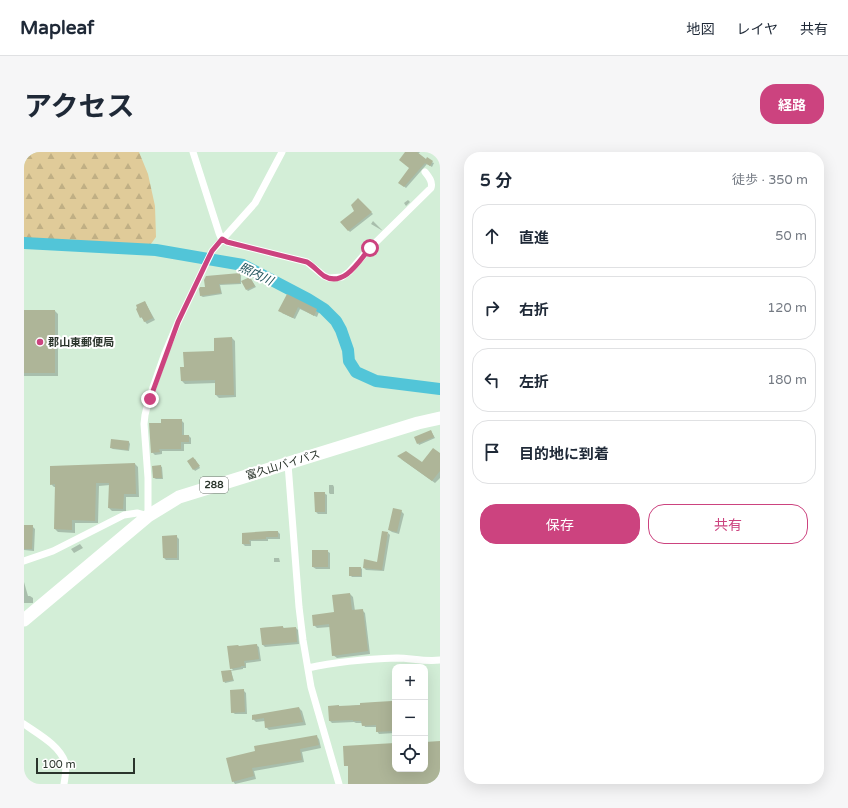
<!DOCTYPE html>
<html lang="ja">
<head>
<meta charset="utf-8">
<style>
	:root { --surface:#fff; --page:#f6f6f7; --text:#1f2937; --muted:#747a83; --line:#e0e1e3; --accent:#cc437f }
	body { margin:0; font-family:"Varela Round","Noto Sans JP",sans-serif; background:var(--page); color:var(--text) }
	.controls { position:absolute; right:12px; bottom:12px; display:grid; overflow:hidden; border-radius:8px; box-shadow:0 4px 16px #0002 }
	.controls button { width:36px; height:36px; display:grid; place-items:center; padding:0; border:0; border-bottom:1px solid var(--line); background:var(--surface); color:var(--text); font:20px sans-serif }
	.scale { position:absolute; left:12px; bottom:10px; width:99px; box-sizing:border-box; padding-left:4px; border:2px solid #2a342b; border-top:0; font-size:11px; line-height:14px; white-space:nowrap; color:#2a342b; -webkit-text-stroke:3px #fff; paint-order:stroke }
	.stop { position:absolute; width:12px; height:12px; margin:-9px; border:3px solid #cc437f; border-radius:50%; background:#fff }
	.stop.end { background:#cc437f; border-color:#fff; box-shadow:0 1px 4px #0008 }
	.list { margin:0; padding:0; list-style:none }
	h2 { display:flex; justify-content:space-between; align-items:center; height:52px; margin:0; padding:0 16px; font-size:17px }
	h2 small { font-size:13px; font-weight:400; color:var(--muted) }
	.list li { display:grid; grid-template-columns:26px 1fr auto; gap:12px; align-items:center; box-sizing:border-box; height:64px; margin:0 8px 8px; padding:0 8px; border:1px solid var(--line); border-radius:16px }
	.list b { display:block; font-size:15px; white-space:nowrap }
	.list em { font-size:13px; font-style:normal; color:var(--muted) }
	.actions { display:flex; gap:8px; padding:12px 16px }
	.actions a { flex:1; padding:9px 0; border:1px solid var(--accent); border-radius:16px; text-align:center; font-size:14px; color:var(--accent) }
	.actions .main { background:var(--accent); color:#fff }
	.icon { flex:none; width:22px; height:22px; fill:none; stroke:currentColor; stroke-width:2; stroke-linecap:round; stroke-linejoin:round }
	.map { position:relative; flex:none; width:416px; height:632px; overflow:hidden; border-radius:16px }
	header { display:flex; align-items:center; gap:24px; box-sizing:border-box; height:56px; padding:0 20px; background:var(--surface); border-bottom:1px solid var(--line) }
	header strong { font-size:19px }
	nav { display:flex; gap:22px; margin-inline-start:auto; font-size:14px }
	.intro { display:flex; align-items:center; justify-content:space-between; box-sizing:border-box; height:96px; padding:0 24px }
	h1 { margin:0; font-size:28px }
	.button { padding:10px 18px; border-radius:16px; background:var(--accent); color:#fff; font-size:14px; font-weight:700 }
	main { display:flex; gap:24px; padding:0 24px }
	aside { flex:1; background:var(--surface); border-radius:16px; box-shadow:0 4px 16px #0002 }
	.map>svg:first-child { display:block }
	.forest { fill:url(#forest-firs) }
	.shadow { fill:#0003 }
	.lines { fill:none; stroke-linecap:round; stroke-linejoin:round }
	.river { stroke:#52c5d8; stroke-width:12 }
	.building { fill:#aeb598 }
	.street { stroke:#fff; stroke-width:7 }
	.highway { stroke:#fff; stroke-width:13 }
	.route { stroke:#cc437f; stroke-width:5 }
	.poi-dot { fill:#cc437f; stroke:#fff; stroke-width:1.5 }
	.labels { text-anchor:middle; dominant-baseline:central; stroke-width:4; stroke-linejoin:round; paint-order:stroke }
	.shield { fill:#fff; stroke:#6a716b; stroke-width:1 }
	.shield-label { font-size:10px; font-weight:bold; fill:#2a342b }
	.poi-label { font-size:11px; font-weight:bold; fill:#2a342b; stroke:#fff; text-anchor:start }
	.street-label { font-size:11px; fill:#2a342b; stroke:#fff }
	.water-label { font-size:12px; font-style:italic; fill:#22545c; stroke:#fff }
</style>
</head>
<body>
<header>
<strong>Mapleaf</strong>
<nav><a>地図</a><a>レイヤ</a><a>共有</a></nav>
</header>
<div class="intro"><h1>アクセス</h1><a class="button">経路</a></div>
<main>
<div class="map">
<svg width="416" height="632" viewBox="0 0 416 632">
	<defs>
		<pattern id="forest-firs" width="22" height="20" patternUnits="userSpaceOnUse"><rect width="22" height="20" fill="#e0cb99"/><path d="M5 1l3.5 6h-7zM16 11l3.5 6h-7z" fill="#c0af84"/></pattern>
	</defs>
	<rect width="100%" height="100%" fill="#d3eed7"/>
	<!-- forest -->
	<path class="forest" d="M 0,0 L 115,0 L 124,22 L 131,54 L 132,85 L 124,96 L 75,91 L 0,87 Z"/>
	<!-- shadow -->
	<path class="shadow" d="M 382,0 L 396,0 L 394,2 L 402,8 L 410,11 L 408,15 L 403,12 L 382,36 L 377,32 L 386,16 Z
		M 334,47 L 349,62 L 326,80 L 318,71 L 331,59 Z
		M 384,48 L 386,50 L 382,54 L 380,51 Z
		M 349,69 L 359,79 L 347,72 Z
		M 215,122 L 217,123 L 217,132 L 196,133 L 198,142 L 179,145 L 177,144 L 182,135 Z
		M 226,126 L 232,135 L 224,139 L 223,138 Z
		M 263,143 L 293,158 L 295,160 L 293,165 L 276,157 L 271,167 L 258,161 Z
		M 121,150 L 131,168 L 123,172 L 117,165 Z
		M 0,159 L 31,159 L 34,162 L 34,224 L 0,224 Z
		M 208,186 L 211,189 L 212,245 L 195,246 L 192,243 L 192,231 L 161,232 L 158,229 L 157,216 L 161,216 L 191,200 Z
		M 157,268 L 160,271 L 160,284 L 165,284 L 167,286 L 167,292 L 160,292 L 160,299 L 138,299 L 138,302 L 131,303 L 128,300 L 138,272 Z
		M 407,279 L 411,286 L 395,293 L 394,291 Z
		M 88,288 L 105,290 L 106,292 L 105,299 L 89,297 L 87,296 Z
		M 416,301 L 416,326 L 411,331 L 377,307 L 398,311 Z
		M 171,307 L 176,316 L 171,319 L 164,309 Z
		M 111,312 L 114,315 L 115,345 L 102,345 L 102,359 L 88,359 L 85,356 L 86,333 L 75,334 L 74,371 L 51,371 L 51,381 L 34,380 L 31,377 L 32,335 L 30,335 L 27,332 Z
		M 136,314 L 138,315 L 139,327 L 132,327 L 130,326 Z
		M 305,333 L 309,333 L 310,335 L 310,342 L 306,342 L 305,341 Z
		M 300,341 L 303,343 L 303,362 L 294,362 L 292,360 Z
		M 377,359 L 380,362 L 375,382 L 368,380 L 365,378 Z
		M 0,374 L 8,374 L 11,377 L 10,399 L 0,398 Z
		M 254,380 L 256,382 L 256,387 L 244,387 L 244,389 L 227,389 L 227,394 L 221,394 L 219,392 L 219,382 Z
		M 364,381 L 366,383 L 360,419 L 342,418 L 340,416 L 354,411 Z
		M 152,384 L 155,387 L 155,408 L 142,408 L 140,406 Z
		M 56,392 L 59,396 L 50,401 L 47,397 Z
		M 303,399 L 306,401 L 306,417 L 292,417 L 289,415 Z
		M 250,406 L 255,406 L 256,410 L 250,410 Z
		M 337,416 L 338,417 L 338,425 L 328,425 L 326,423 Z
		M 0,430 L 4,444 L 6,444 L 9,446 L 9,451 L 0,451 Z
		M 326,442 L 329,445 L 331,459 L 338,458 L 341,461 L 346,502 L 313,506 L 309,503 L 306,475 L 293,476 L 290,473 L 311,461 Z
		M 259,475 L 261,477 L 272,476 L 274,478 L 275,492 L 241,495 L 239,493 L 237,476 Z
		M 232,493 L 235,495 L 237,509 L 222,511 L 222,516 L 219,516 L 219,517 L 207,519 L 210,529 L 201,531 L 200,529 L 199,520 L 209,518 L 207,516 L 215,495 Z
		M 219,538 L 222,541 L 223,562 L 211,562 L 208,560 Z
		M 368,550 L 370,552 L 371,581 L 355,582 L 353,579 L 353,575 L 341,575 L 339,571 L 332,571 L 330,570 L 308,571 L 306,569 L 305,555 L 316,555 Z
		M 275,556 L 278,559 L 282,573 L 245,578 L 242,575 L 241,569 L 232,570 L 229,567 Z
		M 292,584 L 295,587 L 297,596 L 278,600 L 280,610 L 230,619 L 232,627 L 211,632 L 209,629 L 232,600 Z"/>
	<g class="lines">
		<!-- river -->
		<path class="river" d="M 0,91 L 132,98 L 219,113 L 284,147 L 300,157 L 312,169 L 317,178 L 324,198 L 325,209 L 332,220 L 352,229 L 416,237"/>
	</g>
	<!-- building -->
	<path class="building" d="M 381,0 L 393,0 L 402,7 L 403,5 L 409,9 L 406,14 L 401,11 L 380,35 L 374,31 L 385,16 L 375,8 Z
		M 334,46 L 348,60 L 324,79 L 316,70 L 330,59 L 327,53 Z
		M 216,121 L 216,131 L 195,132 L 197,141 L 176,144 L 175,137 L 176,135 L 181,135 L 180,128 L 182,124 Z
		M 226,125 L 231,134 L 222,138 L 217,129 Z
		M 263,142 L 293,157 L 290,164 L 274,155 L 269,166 L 254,159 Z
		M 121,149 L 129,166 L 120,170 L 118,165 L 116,166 L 112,157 L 113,156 L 112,153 Z
		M 0,158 L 31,158 L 31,221 L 0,221 Z
		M 208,185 L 210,243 L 191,243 L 191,228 L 157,229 L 156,215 L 160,215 L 159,200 L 190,199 L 190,186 Z
		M 137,267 L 158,267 L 158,283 L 165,283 L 165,290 L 157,290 L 157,297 L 135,297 L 136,300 L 127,301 L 125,271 L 137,271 Z
		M 407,278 L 410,285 L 393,292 L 390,285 Z
		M 87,287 L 105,289 L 104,298 L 86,296 Z
		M 409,296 L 416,301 L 416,319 L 408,329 L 373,304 L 382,299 L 398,310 Z
		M 169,305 L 176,314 L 169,318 L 163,309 Z
		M 111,311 L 112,342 L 100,342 L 99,357 L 84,356 L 85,331 L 72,331 L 71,369 L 48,368 L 48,378 L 30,377 L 31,332 L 26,333 L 26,314 Z
		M 137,313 L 138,326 L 129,326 L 128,314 Z
		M 290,340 L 301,340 L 301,360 L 291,360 Z
		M 369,356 L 378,358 L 373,380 L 364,378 Z
		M 0,373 L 9,373 L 8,397 L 0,397 Z
		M 245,379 L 254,379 L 254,385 L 242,385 L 242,387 L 225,388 L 226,392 L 218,392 L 218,381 Z
		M 358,379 L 364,380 L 358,418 L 339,416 L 340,407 L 353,410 Z
		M 153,383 L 153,406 L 139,406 L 138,384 Z
		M 288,398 L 304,398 L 304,415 L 288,415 Z
		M 325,415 L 337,415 L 337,424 L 325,424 Z
		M 326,441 L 328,458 L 339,457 L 344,499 L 308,504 L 305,472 L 289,474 L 288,463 L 310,460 L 308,443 Z
		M 259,474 L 259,476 L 272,475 L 273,490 L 238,493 L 236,476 Z
		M 233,492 L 235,507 L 220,509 L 221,514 L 217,514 L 217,515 L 206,517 L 203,494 L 214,493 L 215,494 Z
		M 207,518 L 209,528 L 199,530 L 197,519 Z
		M 220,537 L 221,560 L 207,561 L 206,538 Z
		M 368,549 L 370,579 L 352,580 L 352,573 L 338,574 L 337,569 L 329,569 L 329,568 L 305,569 L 304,554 L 315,553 L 315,554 L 336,553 L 336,551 L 351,550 Z
		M 275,555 L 279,570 L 241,576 L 240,566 L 228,568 L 228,563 Z
		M 293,583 L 295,593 L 276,597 L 278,608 L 228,616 L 230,624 L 208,630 L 202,606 L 231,599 L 230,594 Z
		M 416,589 L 416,632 L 324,632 L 324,614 L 320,614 L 319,594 L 371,591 L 371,617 L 401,617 L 401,590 Z"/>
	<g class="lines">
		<!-- street -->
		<path class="street" d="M 169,0 L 195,81 L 197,86 L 203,90 L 283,110 L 300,124 L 305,126 L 318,125 L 325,120 L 346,96 L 407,36 C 409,30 405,25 401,20
			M 264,312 L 275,455 L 279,488 L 287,535 L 315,632
			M 0,409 L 29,399 L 100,363 L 113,361 L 124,364 L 124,326 L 120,272 L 121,263 L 125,247 L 141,201 L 154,170 L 188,99 L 231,51 L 258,0
			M 284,516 C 311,510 344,507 373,506 C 387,506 401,510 416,508
			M 0,572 C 14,582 35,593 41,610 C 43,617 41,625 40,632"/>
		<!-- highway -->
		<path class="highway" d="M 0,468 L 124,364 L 155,345 L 394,271 L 416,266"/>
	</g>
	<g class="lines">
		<!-- route -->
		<path class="route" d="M 126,247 L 154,170 L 184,107 L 188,99 L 198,87 L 203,90 L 283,110 C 290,114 294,120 300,124 C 320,136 336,108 346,96"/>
	</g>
	<!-- markers -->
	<circle class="poi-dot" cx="16" cy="190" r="4"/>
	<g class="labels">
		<!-- shield labels -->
		<rect class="shield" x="176" y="325" width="28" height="16" rx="3"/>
		<g class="shield-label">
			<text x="190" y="333">288</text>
		</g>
		<!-- poi labels -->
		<g class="poi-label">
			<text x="24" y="190">郡山東郵便局</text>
		</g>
		<!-- street labels -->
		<g class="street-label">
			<text transform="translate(259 313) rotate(-17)">富久山バイパス</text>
		</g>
		<!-- water labels -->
		<g class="water-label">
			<text transform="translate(232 122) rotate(25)">照内川</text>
		</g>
	</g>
</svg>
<div class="controls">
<button>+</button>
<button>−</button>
<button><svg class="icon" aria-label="locate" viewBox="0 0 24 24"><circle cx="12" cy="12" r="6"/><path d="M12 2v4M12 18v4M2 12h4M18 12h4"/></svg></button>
</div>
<div class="scale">100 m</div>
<div class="stop" style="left:346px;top:96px"></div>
<div class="stop end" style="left:126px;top:247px"></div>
</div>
<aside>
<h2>5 分<small>徒歩 · 350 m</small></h2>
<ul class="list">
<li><svg class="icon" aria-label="ahead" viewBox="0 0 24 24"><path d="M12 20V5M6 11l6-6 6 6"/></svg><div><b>直進</b></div><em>50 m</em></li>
<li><svg class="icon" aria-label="right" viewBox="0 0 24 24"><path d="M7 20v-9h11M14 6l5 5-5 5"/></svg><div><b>右折</b></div><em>120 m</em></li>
<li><svg class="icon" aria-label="left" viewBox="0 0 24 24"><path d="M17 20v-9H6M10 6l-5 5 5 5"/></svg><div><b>左折</b></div><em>180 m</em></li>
<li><svg class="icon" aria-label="arrive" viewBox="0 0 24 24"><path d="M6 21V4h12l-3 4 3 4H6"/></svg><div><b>目的地に到着</b></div></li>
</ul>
<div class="actions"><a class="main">保存</a><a>共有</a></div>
</aside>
</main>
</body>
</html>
